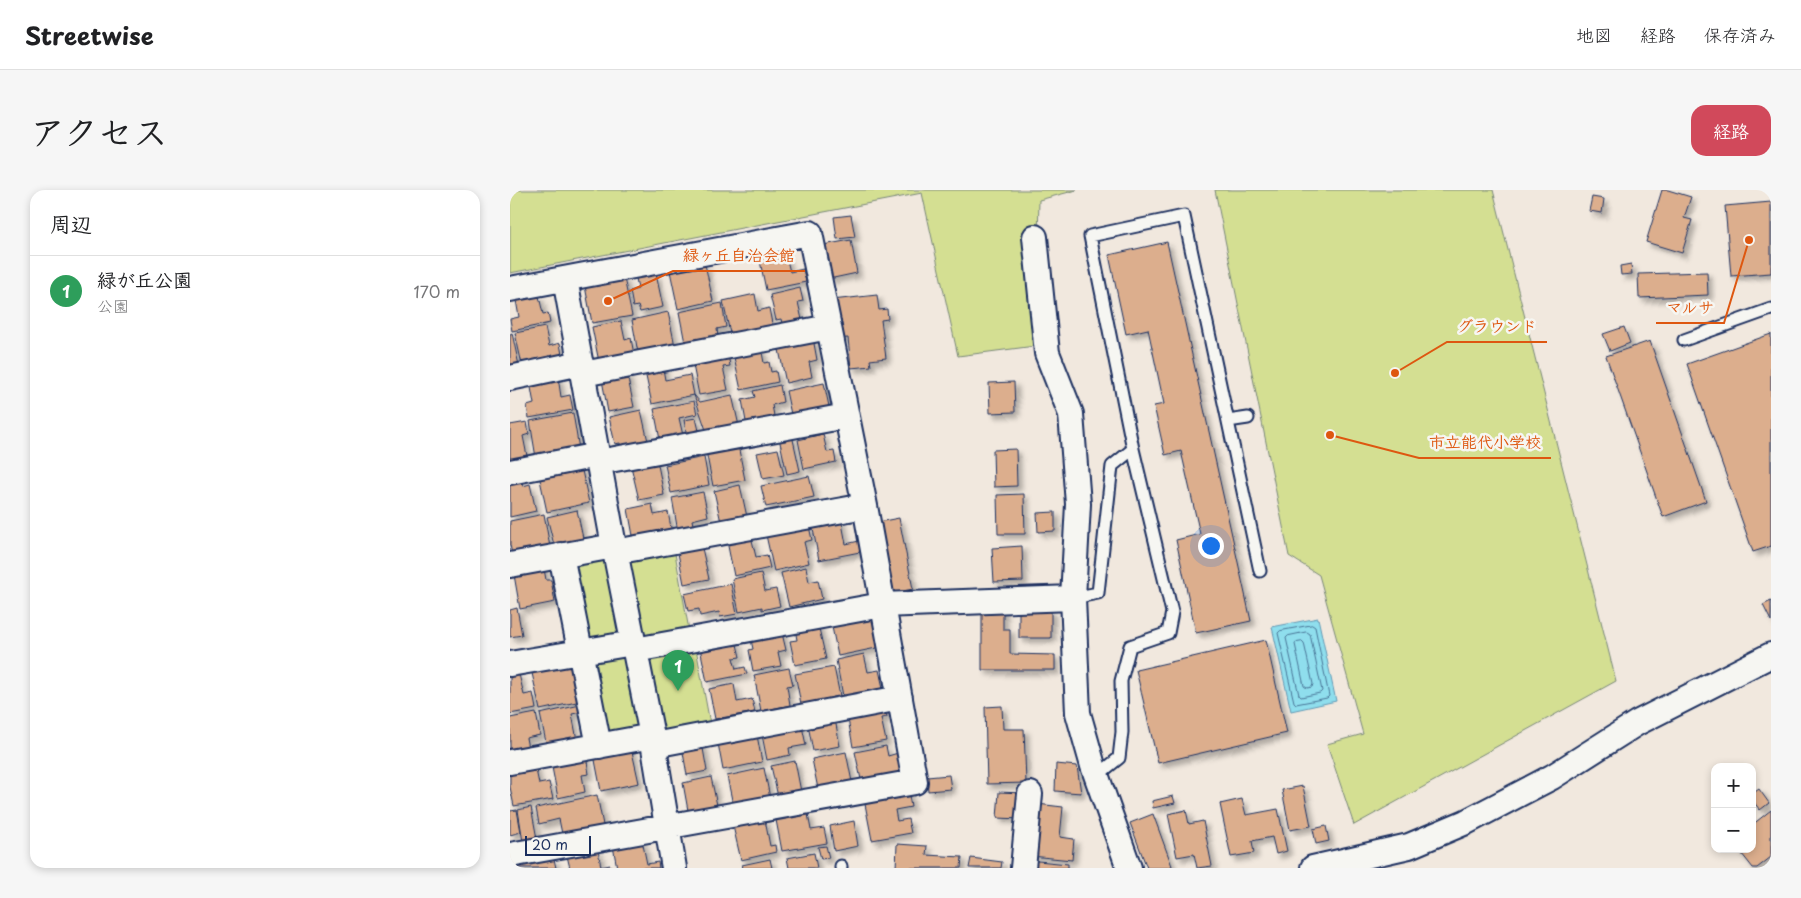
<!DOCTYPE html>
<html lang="ja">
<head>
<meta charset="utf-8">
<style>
	:root { --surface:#fff; --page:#f6f6f6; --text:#202124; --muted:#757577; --line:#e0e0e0; --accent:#d1495b }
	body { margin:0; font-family:"Playpen Sans","Klee One",sans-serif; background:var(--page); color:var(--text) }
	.controls { position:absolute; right:15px; bottom:15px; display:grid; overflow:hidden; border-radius:10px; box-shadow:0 2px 8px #0003 }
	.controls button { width:45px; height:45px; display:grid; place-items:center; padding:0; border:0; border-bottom:1px solid var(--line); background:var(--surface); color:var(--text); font:25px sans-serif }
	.scale { position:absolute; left:15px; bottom:12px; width:66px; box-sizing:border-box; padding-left:5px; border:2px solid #1b2f5e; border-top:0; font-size:14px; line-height:18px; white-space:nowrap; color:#1b2f5e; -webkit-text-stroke:4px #f6f6f2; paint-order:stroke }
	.you { position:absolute; left:700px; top:355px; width:18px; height:18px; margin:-12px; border:4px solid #fff; border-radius:50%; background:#1a73e8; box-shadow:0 0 0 8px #1a73e833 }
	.badge { display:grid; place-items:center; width:32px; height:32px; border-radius:50%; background:var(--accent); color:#fff; font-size:16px; font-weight:700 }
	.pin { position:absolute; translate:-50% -41px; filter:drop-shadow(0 1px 2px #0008) }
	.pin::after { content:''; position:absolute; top:26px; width:18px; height:15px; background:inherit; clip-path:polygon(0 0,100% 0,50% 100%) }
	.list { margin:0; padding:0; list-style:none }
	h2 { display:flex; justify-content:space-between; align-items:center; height:65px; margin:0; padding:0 20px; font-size:21px }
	h2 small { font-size:16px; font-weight:400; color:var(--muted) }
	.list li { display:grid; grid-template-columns:32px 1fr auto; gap:15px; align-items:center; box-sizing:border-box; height:70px; padding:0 20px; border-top:1px solid var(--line) }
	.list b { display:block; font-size:19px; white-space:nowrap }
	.list p { margin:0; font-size:16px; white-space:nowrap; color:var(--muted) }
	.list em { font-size:16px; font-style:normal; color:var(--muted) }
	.map { position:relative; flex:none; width:1261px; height:678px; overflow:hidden; border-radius:15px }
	header { display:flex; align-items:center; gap:30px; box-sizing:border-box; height:70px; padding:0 25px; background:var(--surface); border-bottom:1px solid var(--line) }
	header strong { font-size:24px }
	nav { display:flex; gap:28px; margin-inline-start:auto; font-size:18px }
	.intro { display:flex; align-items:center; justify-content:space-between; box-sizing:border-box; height:120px; padding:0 30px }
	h1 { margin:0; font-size:35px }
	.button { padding:12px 22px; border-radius:15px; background:var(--accent); color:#fff; font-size:18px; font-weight:700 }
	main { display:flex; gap:30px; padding:0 30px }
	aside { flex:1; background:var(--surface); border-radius:15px; box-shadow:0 2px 8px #0003 }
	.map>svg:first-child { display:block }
	.green { fill:#d4df92; stroke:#788778 }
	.water { fill:#8fdeed; stroke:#6198b4 }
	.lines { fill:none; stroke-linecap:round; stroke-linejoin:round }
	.shore { stroke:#497597; stroke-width:1 }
	.building { fill:#dcae8d; stroke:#1b2f5e; filter:url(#shadow) }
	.lane-casing { stroke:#1b2f5e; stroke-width:15 }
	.street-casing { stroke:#1b2f5e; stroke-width:28 }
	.lane { stroke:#f6f6f2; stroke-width:11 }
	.street { stroke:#f6f6f2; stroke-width:24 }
	.leader { fill:none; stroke:#de5710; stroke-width:2 }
	.callout-dot { fill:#de5710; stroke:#f6f6f2; stroke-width:2 }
	.callout-label { font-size:16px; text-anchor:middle; font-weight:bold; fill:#de5710; stroke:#f6f6f2; stroke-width:5; stroke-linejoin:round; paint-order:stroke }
</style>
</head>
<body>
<header>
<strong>Streetwise</strong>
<nav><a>地図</a><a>経路</a><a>保存済み</a></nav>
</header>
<div class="intro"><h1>アクセス</h1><a class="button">経路</a></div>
<main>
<aside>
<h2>周辺<small></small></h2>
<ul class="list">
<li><span class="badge" style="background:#2e9e5b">1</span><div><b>緑が丘公園</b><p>公園</p></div><em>170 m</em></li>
</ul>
</aside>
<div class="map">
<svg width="1261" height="678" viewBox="0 0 1261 678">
	<defs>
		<filter id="shadow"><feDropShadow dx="4.5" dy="4.5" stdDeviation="2.5" flood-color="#0004"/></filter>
	</defs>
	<rect width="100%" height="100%" fill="#f1e8de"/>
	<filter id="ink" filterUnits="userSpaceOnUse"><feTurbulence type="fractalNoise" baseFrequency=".02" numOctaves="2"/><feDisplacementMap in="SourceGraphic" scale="10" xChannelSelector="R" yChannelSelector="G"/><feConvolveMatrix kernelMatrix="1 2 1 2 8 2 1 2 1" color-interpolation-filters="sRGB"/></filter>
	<g filter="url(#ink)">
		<!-- green -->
		<path class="green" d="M 0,0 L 567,0 L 529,10 L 525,156 L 448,166 L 412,3 L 0,83 Z
			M 705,0 L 983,0 L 1106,491 L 844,635 L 817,554 L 853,544 L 809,385 L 779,366 Z
			M 164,358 L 179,440 L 133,449 L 117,367 Z
			M 101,366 L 116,445 L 76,452 L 62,373 Z
			M 185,453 L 201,539 L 152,548 L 136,462 Z
			M 117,459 L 134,543 L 95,551 L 78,467 Z"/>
		<!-- water -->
		<path class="water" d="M 808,428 L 826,511 L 781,521 L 762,437 Z"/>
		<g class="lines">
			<!-- shore -->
			<path class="shore" d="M 802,435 L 805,437 L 819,506 L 817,508 L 786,514 L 784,512 L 768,443 L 770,441 Z
				M 797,442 L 800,444 L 812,501 L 810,503 L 791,507 L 789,505 L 776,448 L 778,446 Z
				M 792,451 L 794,453 L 803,494 L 802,497 L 797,498 L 794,496 L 785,454 L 786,452 Z"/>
		</g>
		<!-- building -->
		<path class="building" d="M 1152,0 L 1158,0 L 1181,7 L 1174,28 L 1182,30 L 1172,63 L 1136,52 Z
			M 1082,7 L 1094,9 L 1092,23 L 1079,21 Z
			M 1261,12 L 1261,83 L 1221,86 L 1215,16 Z
			M 341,25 L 345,47 L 327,49 L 324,27 Z
			M 341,50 L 347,83 L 319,89 L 313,55 Z
			M 657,52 L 741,431 L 686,443 L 666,350 L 690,344 L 671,261 L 655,265 L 644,216 L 654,214 L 638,139 L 616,144 L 599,65 Z
			M 264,62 L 266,68 L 276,66 L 280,82 L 293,79 L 296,92 L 256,100 L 249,66 Z
			M 195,74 L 203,111 L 168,119 L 160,81 Z
			M 1121,74 L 1122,84 L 1111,85 L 1110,76 Z
			M 1197,82 L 1198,105 L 1129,108 L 1128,84 Z
			M 146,84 L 153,117 L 130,122 L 128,116 L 123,117 L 120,101 L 128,99 L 126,88 Z
			M 114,88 L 122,126 L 82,133 L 75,96 Z
			M 290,98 L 293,111 L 288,112 L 293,134 L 273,138 L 271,129 L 266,130 L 260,105 Z
			M 245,104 L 248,121 L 259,118 L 263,139 L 221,148 L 213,111 Z
			M 367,105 L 369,120 L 377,119 L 378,129 L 371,130 L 376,168 L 360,170 L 361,176 L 341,178 L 338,148 L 326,149 L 322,110 Z
			M 29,106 L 33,124 L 38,123 L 40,133 L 2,141 L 0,129 L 9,127 L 6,110 Z
			M 212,113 L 216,137 L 207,139 L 208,147 L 175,153 L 169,122 Z
			M 158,122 L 165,156 L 128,163 L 122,130 Z
			M 111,131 L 115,150 L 121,148 L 124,165 L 89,172 L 82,137 Z
			M 35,137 L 39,156 L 50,153 L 53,171 L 13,179 L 5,143 Z
			M 1114,137 L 1120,153 L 1100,161 L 1093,144 Z
			M 2,143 L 10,180 L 0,182 L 0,144 Z
			M 1261,144 L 1261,356 L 1243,362 L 1177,174 Z
			M 303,148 L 307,170 L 299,172 L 302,187 L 276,193 L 268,155 Z
			M 1140,151 L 1196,311 L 1153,327 L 1096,166 Z
			M 251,157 L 254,173 L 259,172 L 261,182 L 266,181 L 268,192 L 231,200 L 223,163 Z
			M 218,164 L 220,176 L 213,177 L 218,200 L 189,205 L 182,170 Z
			M 152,173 L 155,190 L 180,185 L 184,205 L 142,214 L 134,177 Z
			M 117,184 L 124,217 L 98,222 L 92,190 Z
			M 48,187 L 51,207 L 60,205 L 63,220 L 19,228 L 17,216 L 24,214 L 20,192 Z
			M 504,192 L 505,222 L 480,223 L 479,193 Z
			M 314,193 L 320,221 L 282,229 L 276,201 Z
			M 270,195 L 273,212 L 262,215 L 265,231 L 237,237 L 232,210 L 245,207 L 243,201 Z
			M 184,205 L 190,212 L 222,205 L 229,236 L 197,243 Z
			M 184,211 L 187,224 L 169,228 L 174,250 L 151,255 L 144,219 Z
			M 131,220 L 139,256 L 112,262 L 110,253 L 105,254 L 99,227 Z
			M 63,223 L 69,259 L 26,268 L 20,231 Z
			M 186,228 L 190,245 L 177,247 L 174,230 Z
			M 17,232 L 19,244 L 13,246 L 18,271 L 0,275 L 0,235 Z
			M 313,244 L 317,262 L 324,261 L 326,272 L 294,279 L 288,250 Z
			M 282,245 L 290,281 L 277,284 L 269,248 Z
			M 228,255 L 235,290 L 203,296 L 196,261 Z
			M 268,259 L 274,285 L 253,289 L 247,263 Z
			M 506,259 L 507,296 L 484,297 L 483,260 Z
			M 194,267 L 199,295 L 161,303 L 155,275 Z
			M 147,270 L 154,305 L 129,310 L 121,276 Z
			M 71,276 L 79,313 L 37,322 L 29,285 Z
			M 299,286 L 304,307 L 256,317 L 251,296 Z
			M 12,289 L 13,296 L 20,294 L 26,321 L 0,327 L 0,291 Z
			M 230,295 L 237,327 L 211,332 L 204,301 Z
			M 193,302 L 198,326 L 182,330 L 184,339 L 168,342 L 162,308 Z
			M 514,304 L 515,344 L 488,344 L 487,305 Z
			M 142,314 L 144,325 L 158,322 L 162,343 L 124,351 L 118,319 Z
			M 67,320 L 74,353 L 45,359 L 37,327 Z
			M 545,322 L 545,341 L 528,342 L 527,323 Z
			M 34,324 L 40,357 L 2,364 L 0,355 L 0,331 Z
			M 331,328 L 336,354 L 349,351 L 350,362 L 309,370 L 302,334 Z
			M 389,328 L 403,399 L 377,404 L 363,333 Z
			M 299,336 L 302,350 L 294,352 L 299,373 L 264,381 L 256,345 Z
			M 241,346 L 246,367 L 257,365 L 260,378 L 224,386 L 217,351 Z
			M 512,356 L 513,391 L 484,392 L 482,358 Z
			M 192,358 L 199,389 L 174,394 L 168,363 Z
			M 33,373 L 36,390 L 41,390 L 45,412 L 10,419 L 3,379 Z
			M 296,377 L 299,392 L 308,390 L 312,409 L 279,417 L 271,383 Z
			M 251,383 L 255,401 L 266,399 L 270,416 L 252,420 L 252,417 L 229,422 L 222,389 Z
			M 221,394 L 227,424 L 210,427 L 209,422 L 190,426 L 189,419 L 178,421 L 174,404 Z
			M 1261,411 L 1261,431 L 1253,415 Z
			M 472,417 L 493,417 L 493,439 L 500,439 L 500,464 L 545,465 L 545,480 L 472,480 Z
			M 7,418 L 12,445 L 0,447 L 0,420 Z
			M 509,419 L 541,420 L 541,448 L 509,448 Z
			M 364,423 L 371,457 L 328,466 L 321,432 Z
			M 308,434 L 316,469 L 285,475 L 280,451 L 287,450 L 285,439 Z
			M 271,439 L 276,460 L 268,462 L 271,476 L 243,481 L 239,460 L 243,459 L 240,445 Z
			M 226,450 L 230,467 L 223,468 L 226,479 L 235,477 L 237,484 L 197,492 L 190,458 Z
			M 756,450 L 777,543 L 648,573 L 626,480 Z
			M 354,464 L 358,482 L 369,480 L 373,498 L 333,506 L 326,470 Z
			M 63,474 L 71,511 L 30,520 L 22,483 Z
			M 324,477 L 330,506 L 291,514 L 285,484 Z
			M 279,478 L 283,495 L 277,496 L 280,515 L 251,521 L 244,485 Z
			M 9,484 L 14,505 L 23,503 L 26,519 L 0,524 L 0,486 Z
			M 224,494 L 227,512 L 242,509 L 245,522 L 205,529 L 199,499 Z
			M 70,515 L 72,522 L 62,524 L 67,550 L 37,557 L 30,524 Z
			M 375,516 L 377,527 L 371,528 L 376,551 L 343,557 L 337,523 Z
			M 492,516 L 493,539 L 514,539 L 516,593 L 477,594 L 475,517 Z
			M 26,523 L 30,545 L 16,548 L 18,558 L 0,562 L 0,528 Z
			M 325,529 L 330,556 L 303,561 L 298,535 Z
			M 291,532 L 296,555 L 279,558 L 280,565 L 257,570 L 251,540 Z
			M 246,540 L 252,572 L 213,580 L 207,548 Z
			M 192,553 L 197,581 L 177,585 L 172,557 Z
			M 376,556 L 378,566 L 388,563 L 393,585 L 352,594 L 345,562 Z
			M 121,557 L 129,593 L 91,601 L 84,565 Z
			M 336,562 L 343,597 L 309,604 L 302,569 Z
			M 76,565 L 79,584 L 72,585 L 75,602 L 48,608 L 41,572 Z
			M 285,571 L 292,607 L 269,611 L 261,576 Z
			M 546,574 L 567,576 L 571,603 L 545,601 Z
			M 25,575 L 29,594 L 39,592 L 43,609 L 4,616 L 0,597 L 0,580 Z
			M 254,578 L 260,608 L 223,615 L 217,586 Z
			M 439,585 L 441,599 L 418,601 L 417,587 Z
			M 201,587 L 208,620 L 179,626 L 173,593 Z
			M 793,596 L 801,636 L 780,640 L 772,600 Z
			M 1249,599 L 1259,613 L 1250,620 L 1242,610 L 1242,604 Z
			M 398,600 L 401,617 L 385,620 L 387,631 L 398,629 L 401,643 L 362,650 L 354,609 Z
			M 489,602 L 513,603 L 512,629 L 487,628 Z
			M 87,605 L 94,640 L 53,649 L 49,629 L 29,634 L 26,618 Z
			M 663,606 L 665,613 L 643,618 L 642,611 Z
			M 732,609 L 736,625 L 768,619 L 777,661 L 766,664 L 762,647 L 742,651 L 744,663 L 721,667 L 710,614 Z
			M 527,614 L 553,617 L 550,647 L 564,649 L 562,670 L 521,666 Z
			M 21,617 L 27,649 L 13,652 L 8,620 Z
			M 7,620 L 11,642 L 0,645 L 0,621 Z
			M 676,620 L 679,634 L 693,631 L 702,676 L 687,678 L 684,664 L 667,667 L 658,624 Z
			M 1261,620 L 1261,667 L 1247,678 L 1243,678 L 1228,659 L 1242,659 L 1242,635 Z
			M 298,624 L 301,640 L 314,638 L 317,653 L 272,661 L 266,630 Z
			M 643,624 L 662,676 L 658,678 L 637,678 L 620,633 Z
			M 255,630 L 260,656 L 265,655 L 266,662 L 231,670 L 223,636 Z
			M 344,631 L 348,656 L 324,661 L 320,636 Z
			M 816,636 L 819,651 L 806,654 L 803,639 Z
			M 132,650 L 137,674 L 148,672 L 149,678 L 107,678 L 103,656 Z
			M 387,654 L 417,656 L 416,665 L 452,667 L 451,678 L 386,678 Z
			M 316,656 L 319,668 L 311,669 L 308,657 Z
			M 88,660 L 91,677 L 100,675 L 100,678 L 60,678 L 57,666 Z
			M 304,663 L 307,678 L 279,678 L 277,668 Z
			M 461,668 L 492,672 L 491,678 L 459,678 Z
			M 44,669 L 46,678 L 7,678 L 6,675 Z
			M 260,669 L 262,678 L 233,678 L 232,675 Z
			M 518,670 L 558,674 L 558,678 L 517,678 Z"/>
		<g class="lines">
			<defs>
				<path id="lane" d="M 1174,150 L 1261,119
					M 718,231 L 738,228
					M 563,408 L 588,403 L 602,276 L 623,259
					M 588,585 L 609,568 L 612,542 L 611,491 L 620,456 L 658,443 L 662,422 L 623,259 L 580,46 L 674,26 L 750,381
					M 331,676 L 331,678"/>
				<path id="street" d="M 525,47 L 537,163 L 561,224 L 568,314 L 563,408 L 568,523 L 583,576 L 619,678
					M 55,89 L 104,356 L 142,546 L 164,678
					M 0,99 L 300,43 L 355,316 L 405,592 L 0,665
					M 73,184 L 319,137
					M 0,188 L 71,173
					M 89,272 L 336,226
					M 0,282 L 88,265
					M 105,362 L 355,316
					M 51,365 L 89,556
					M 0,375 L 104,356
					M 125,460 L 372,415 L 563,408
					M 0,474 L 123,453
					M 144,555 L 390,508
					M 0,572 L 142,546
					M 513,678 L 520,604
					M 803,678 L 899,656 L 956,632 L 1042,587 L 1127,533 L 1261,465"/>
			</defs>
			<!-- lane casing -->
			<use href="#lane" class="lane-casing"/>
			<!-- street casing -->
			<use href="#street" class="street-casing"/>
			<!-- lane -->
			<use href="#lane" class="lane"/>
			<!-- street -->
			<use href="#street" class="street"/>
		</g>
	</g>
	<!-- callouts -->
	<path class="leader" d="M98 111L163 81H295M1239 50L1214 133H1146M885 183L937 152H1037M820 245L909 268H1041"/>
	<g class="callout-dot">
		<circle cx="98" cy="111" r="5"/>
		<circle cx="1239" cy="50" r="5"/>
		<circle cx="885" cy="183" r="5"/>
		<circle cx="820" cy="245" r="5"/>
	</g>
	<g class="callout-label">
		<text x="229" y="71">緑ヶ丘自治会館</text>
		<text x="1180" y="123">マルサ</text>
		<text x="987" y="142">グラウンド</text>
		<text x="975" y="258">市立能代小学校</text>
	</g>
</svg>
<div class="controls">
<button>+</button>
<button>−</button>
</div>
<div class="scale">20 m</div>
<div class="you"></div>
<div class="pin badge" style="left:168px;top:501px;background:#2e9e5b">1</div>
</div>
</main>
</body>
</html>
